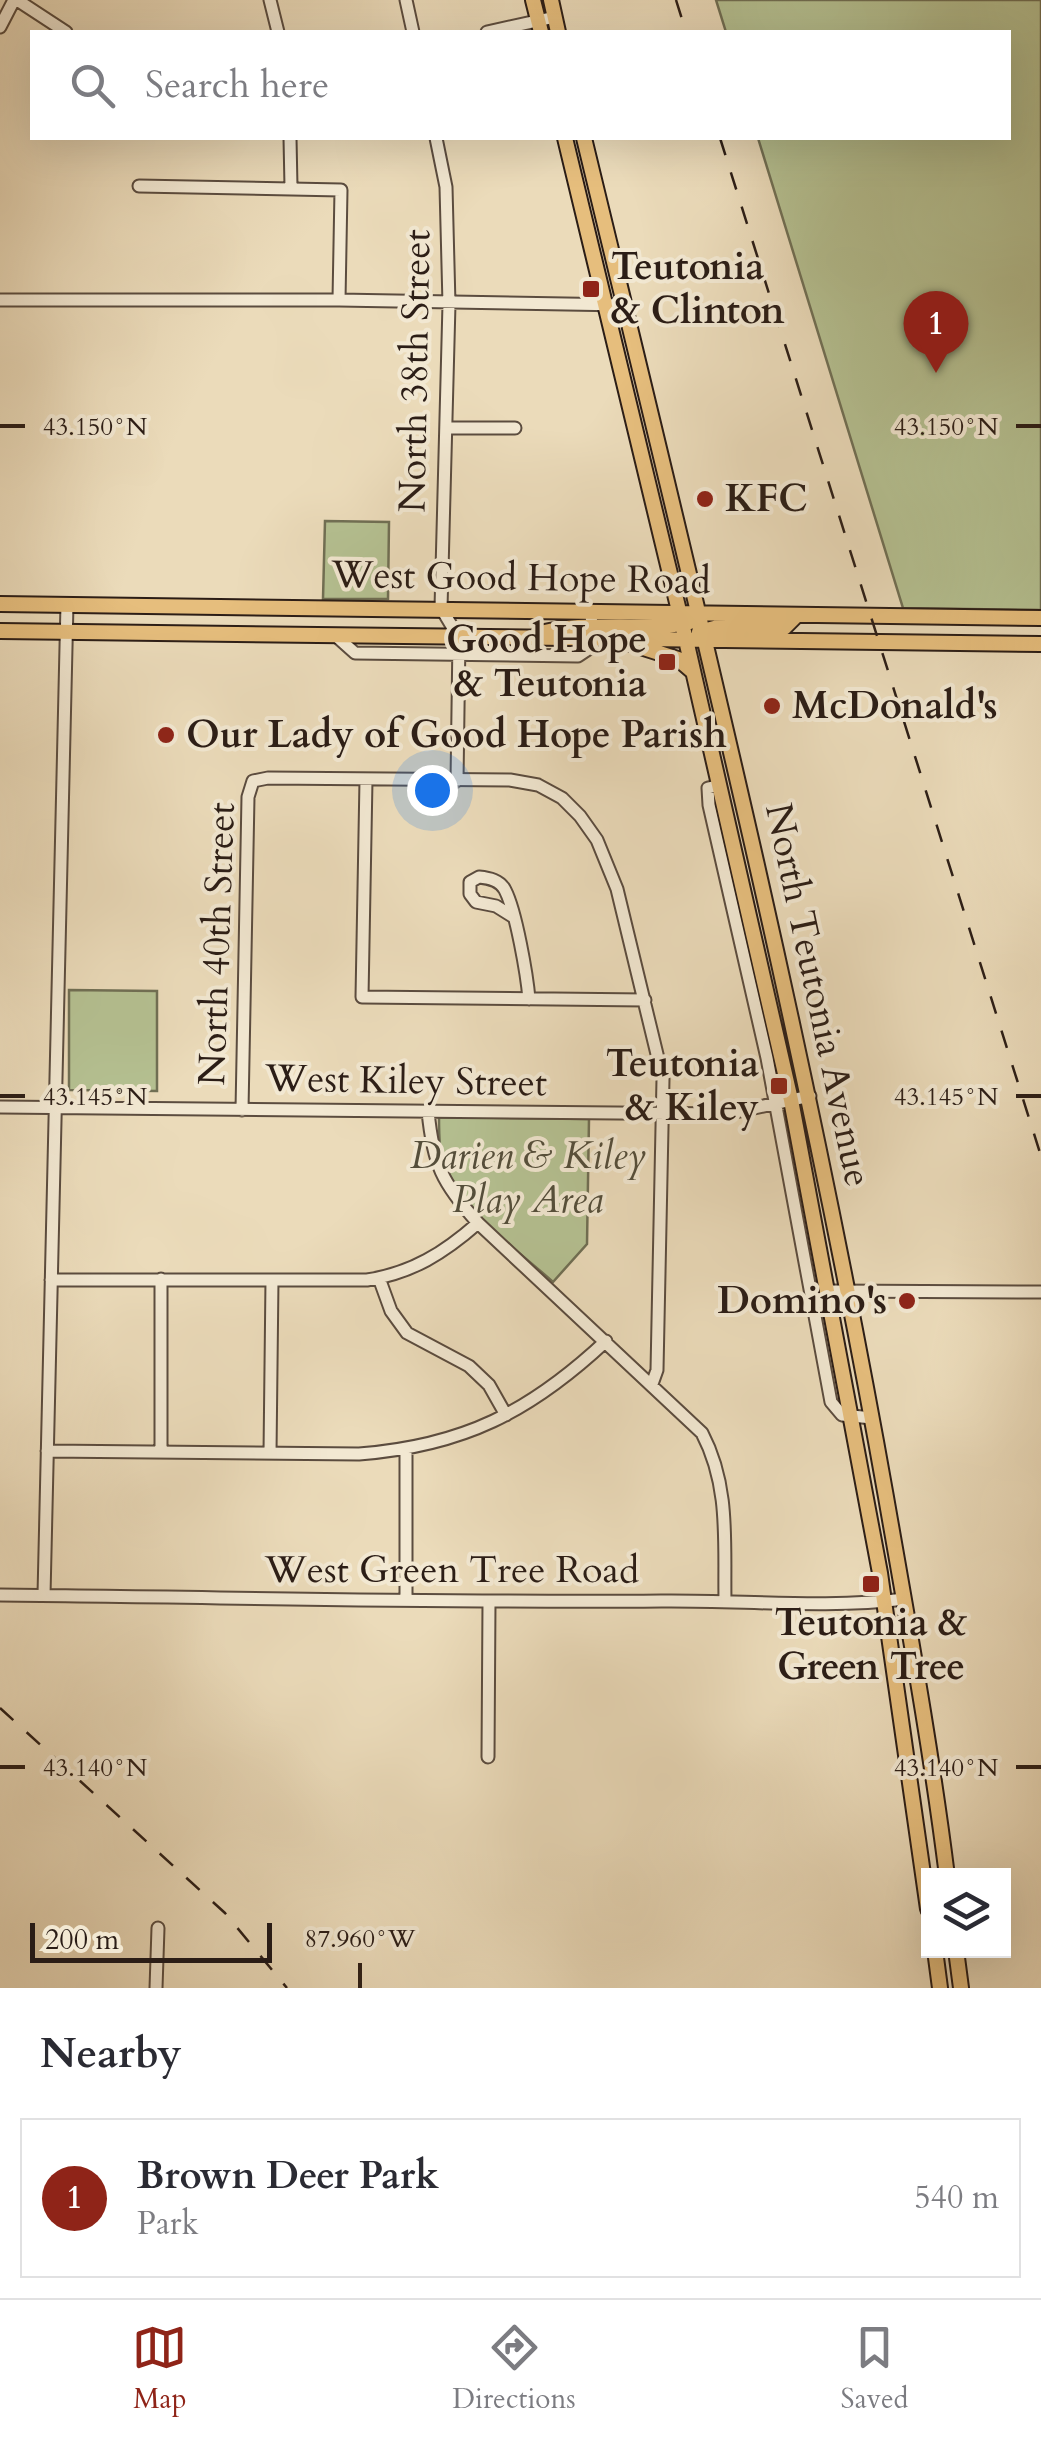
<!DOCTYPE html>
<html lang="en">
<head>
<meta charset="utf-8">
<style>
	:root { --surface:#fff; --page:#f7f7f7; --text:#2b2b33; --muted:#7c7c81; --line:#e1e1e2; --accent:#8f2418 }
	body { margin:0; font-family:Cardo,serif; background:var(--page); color:var(--text) }
	.controls { position:absolute; right:30px; bottom:30px; display:grid; overflow:hidden; border-radius:0px; box-shadow:0 10px 40px #0002 }
	.controls button { width:90px; height:90px; display:grid; place-items:center; padding:0; border:0; border-bottom:2px solid var(--line); background:var(--surface); color:var(--text); font:50px sans-serif }
	.scale { position:absolute; left:30px; bottom:25px; width:242px; box-sizing:border-box; padding-left:10px; border:5px solid #2b1d16; border-top:0; font-size:28px; line-height:35px; white-space:nowrap; color:#2b1d16; -webkit-text-stroke:8px #f2e8d2; paint-order:stroke }
	.you { position:absolute; left:432px; top:790px; width:35px; height:35px; margin:-25px; border:8px solid #fff; border-radius:50%; background:#1a73e8; box-shadow:0 0 0 15px #1a73e833 }
	.badge { display:grid; place-items:center; width:65px; height:65px; border-radius:50%; background:var(--accent); color:#fff; font-size:32px; font-weight:700 }
	.pin { position:absolute; translate:-50% -82px; filter:drop-shadow(0 2px 5px #0008) }
	.pin::after { content:''; position:absolute; top:52px; width:35px; height:30px; background:inherit; clip-path:polygon(0 0,100% 0,50% 100%) }
	.list { margin:0; padding:0; list-style:none }
	h2 { display:flex; justify-content:space-between; align-items:center; height:130px; margin:0; padding:0 40px; font-size:42px }
	h2 small { font-size:32px; font-weight:400; color:var(--muted) }
	.list li { display:grid; grid-template-columns:65px 1fr auto; gap:30px; align-items:center; box-sizing:border-box; height:160px; margin:0 20px 20px; padding:0 20px; border:2px solid var(--line); border-radius:0px }
	.list b { display:block; font-size:38px; white-space:nowrap }
	.list p { margin:0; font-size:32px; white-space:nowrap; color:var(--muted) }
	.list em { font-size:32px; font-style:normal; color:var(--muted) }
	.icon { flex:none; width:55px; height:55px; fill:none; stroke:currentColor; stroke-width:2; stroke-linecap:round; stroke-linejoin:round }
	.map { position:relative; flex:none; width:1041px; height:1988px; overflow:hidden }
	.search { position:absolute; background:var(--surface); box-shadow:0 10px 40px #0002; left:30px; right:30px; top:30px; height:110px; display:flex; align-items:center; gap:25px; box-sizing:border-box; padding:0 35px; border-radius:0px; color:var(--muted); font-size:38px }
	.sheet { height:310px; background:var(--surface) }
	nav { display:flex; justify-content:space-around; align-items:center; box-sizing:border-box; height:140px; border-top:2px solid var(--line); background:var(--surface); font-size:28px; color:var(--muted) }
	nav a { display:grid; justify-items:center; gap:5px }
	nav .on { color:var(--accent) }
	.map>svg:first-child { display:block }
	.green { fill:#b5c192; stroke:#706f54; stroke-width:2.5 }
	.lines { fill:none; stroke-linecap:round; stroke-linejoin:round }
	.minor-casing { stroke:#5b4c3f; stroke-width:15 }
	.major-casing { stroke:#2b1d16; stroke-width:18 }
	.minor { stroke:#f2e8d2; stroke-width:11 }
	.major { stroke:#e6be7d; stroke-width:14 }
	.rail { stroke:#2b1d16; stroke-width:2.5; stroke-dasharray:18 18; stroke-linecap:butt }
	.ticks { fill:none; stroke:#2b1d16; stroke-width:4 }
	.poi-dot { fill:#8f2418; stroke:#f2e8d2; stroke-width:4 }
	.labels { text-anchor:middle; dominant-baseline:central; stroke-width:8; stroke-linejoin:round; paint-order:stroke }
	.poi-label { font-size:38px; font-weight:bold; fill:#2b1d16; stroke:#f2e8d2; text-anchor:start }
	.street-label { font-size:38px; fill:#2b1d16; stroke:#f2e8d2 }
	.park-label { font-size:38px; font-style:italic; fill:#544e3b; stroke:#f2e8d2 }
	.ticks-label { font-size:25px; text-anchor:middle; fill:#2b1d16; stroke:#f2e8d2; stroke-width:8; stroke-linejoin:round; paint-order:stroke }
</style>
</head>
<body>
<div class="map">
<svg width="1041" height="1988" viewBox="0 0 1041 1988">
	<rect width="100%" height="100%" fill="#ebdbba"/>
	<filter id="stains"><feTurbulence type="fractalNoise" baseFrequency=".002" numOctaves="4"/><feColorMatrix values="0 0 0 0 .2 0 0 0 0 .09 0 0 0 0 .02 0 0 0 .5 -.17"/></filter>
	<radialGradient id="worn" r=".72"><stop offset=".6" stop-color="#630" stop-opacity="0"/><stop offset="1" stop-color="#630" stop-opacity=".3"/></radialGradient>
	<!-- green -->
	<path class="green" d="M 716,0 L 1041,0 L 1041,610 L 903,608 L 758,138 L 1008,138 L 1008,32 L 726,32 Z
		M 325,521 L 389,522 L 388,599 L 323,599 Z
		M 69,990 L 157,991 L 157,1091 L 69,1090 Z
		M 439,1117 L 589,1119 L 587,1244 L 553,1282 C 520,1252 462,1211 446,1170 C 439,1152 439,1136 439,1117 Z"/>
	<g class="lines">
		<defs>
			<path id="minor" d="M 17,0 L 66,32
				M 270,0 L 278,32
				M 406,0 L 413,32
				M 0,27 L 14,0
				M 487,32 L 555,17
				M 290,138 L 291,187
				M 436,138 L 446,187 L 449,304 L 441,608 L 459,638 L 457,781
				M 139,186 L 341,190 L 339,300
				M 0,300 L 339,300 L 624,305
				M 446,428 L 515,428
				M 336,636 L 355,653 L 578,656 L 593,646 L 591,612
				M 366,780 L 362,997 L 645,1000
				M 717,786 L 708,788 L 709,805 L 767,1058 L 831,1402 L 842,1415 L 872,1418
				M 512,916 L 496,906 L 476,902 L 470,894 L 470,882 L 479,877 C 489,878 500,880 505,890 C 516,911 527,975 529,999
				M 0,1107 L 726,1114 L 810,1096
				M 242,1110 L 248,797 L 253,781 L 268,778 L 510,780 L 538,785 L 562,798 L 580,816 L 597,840 L 617,889 L 663,1079 L 657,1370 L 652,1384
				M 428,1111 C 433,1164 442,1183 478,1223 L 702,1433 C 730,1486 724,1542 725,1600
				M 379,1278 L 391,1311 L 407,1333 L 469,1366 L 489,1385 L 506,1415
				M 51,1280 L 367,1280 C 412,1273 444,1253 478,1223
				M 828,1291 L 1041,1292
				M 47,1451 L 359,1454 C 463,1446 530,1412 606,1341
				M 161,1452 L 161,1279
				M 270,1453 L 272,1280
				M 0,1595 C 220,1597 441,1603 661,1601 C 740,1600 827,1609 904,1599
				M 44,1595 L 67,604
				M 406,1600 L 406,1450
				M 488,1757 L 489,1603
				M 156,1988 L 158,1928"/>
			<path id="major" d="M 533,0 L 541,32
				M 551,0 L 558,32
				M 565,138 L 686,640 L 791,1100 L 880,1573 L 928,1909
				M 584,138 C 693,589 805,1039 886,1497 C 908,1623 931,1748 947,1876
				M 0,604 L 1041,618
				M 0,631 L 1041,644
				M 699,632 L 718,627 L 784,628 L 797,615
				M 538,634 C 588,618 640,634 690,622
				M 631,644 L 678,659 L 692,671
				M 935,1950 L 940,1988
				M 956,1950 L 961,1988"/>
		</defs>
		<!-- minor casing -->
		<use href="#minor" class="minor-casing"/>
		<!-- major casing -->
		<use href="#major" class="major-casing"/>
		<!-- minor -->
		<use href="#minor" class="minor"/>
		<!-- major -->
		<use href="#major" class="major"/>
		<!-- rail -->
		<path class="rail" d="M 676,0 L 686,32
			M 720,138 L 1041,1156
			M 0,1708 L 225,1913 L 287,1988"/>
	</g>
	<!-- ticks -->
	<path class="ticks" d="M 0,426 L 25,426M 1016,426 L 1041,426M 0,1096 L 25,1096M 1016,1096 L 1041,1096M 0,1767 L 25,1767M 1016,1767 L 1041,1767M 360,1963 L 360,1988"/>
	<!-- markers -->
	<g class="poi-dot">
		<rect x="581" y="279" width="20" height="20" rx="5"/>
		<circle cx="705" cy="499" r="10"/>
		<rect x="657" y="652" width="20" height="20" rx="5"/>
		<circle cx="772" cy="706" r="10"/>
		<circle cx="166" cy="735" r="10"/>
		<rect x="769" y="1076" width="20" height="20" rx="5"/>
		<circle cx="907" cy="1301" r="10"/>
		<rect x="861" y="1574" width="20" height="20" rx="5"/>
	</g>
	<g class="labels">
		<!-- poi labels -->
		<g class="poi-label">
			<text x="611" y="267">Teutonia<tspan x="611" dy="44">&amp; Clinton</tspan></text>
			<text x="725" y="499">KFC</text>
			<text x="647" y="640" text-anchor="end">Good Hope<tspan x="647" dy="44">&amp; Teutonia</tspan></text>
			<text x="792" y="706">McDonald's</text>
			<text x="186" y="735">Our Lady of Good Hope Parish</text>
			<text x="759" y="1064" text-anchor="end">Teutonia<tspan x="759" dy="44">&amp; Kiley</tspan></text>
			<text x="887" y="1301" text-anchor="end">Domino's</text>
			<text x="871" y="1623" text-anchor="middle">Teutonia &amp;<tspan x="871" dy="44">Green Tree</tspan></text>
		</g>
		<!-- street labels -->
		<g class="street-label">
			<text transform="translate(415 371) rotate(-89)">North 38th Street</text>
			<text transform="translate(521 578) rotate(1)">West Good Hope Road</text>
			<text transform="translate(217 944) rotate(-88)">North 40th Street</text>
			<text transform="translate(818 995) rotate(78)">North Teutonia Avenue</text>
			<text transform="translate(406 1081) rotate(1)">West Kiley Street</text>
			<text x="452" y="1570">West Green Tree Road</text>
		</g>
		<!-- park labels -->
		<g class="park-label">
			<text x="528" y="1156">Darien &amp; Kiley<tspan x="528" dy="44">Play Area</tspan></text>
		</g>
	</g>
	<g class="ticks-label">
		<text x="95" y="435">43.150°N</text>
		<text x="946" y="435">43.150°N</text>
		<text x="95" y="1105">43.145°N</text>
		<text x="946" y="1105">43.145°N</text>
		<text x="95" y="1776">43.140°N</text>
		<text x="946" y="1776">43.140°N</text>
		<text x="360" y="1947">87.960°W</text>
	</g>
	<rect width="100%" height="100%" filter="url(#stains)"/>
	<rect width="100%" height="100%" fill="url(#worn)"/>
</svg>
<div class="controls">
<button><svg class="icon" aria-label="layers" viewBox="0 0 24 24"><path d="M12 4l9 5-9 5-9-5zM3 14l9 5 9-5"/></svg></button>
</div>
<div class="scale">200 m</div>
<div class="you"></div>
<div class="pin badge" style="left:936px;top:373px">1</div>
<div class="search"><svg class="icon" aria-label="search" viewBox="0 0 24 24"><circle cx="10" cy="10" r="6"/><path d="M15 15l6 6"/></svg>Search here</div>
</div>
<section class="sheet">
<h2>Nearby<small></small></h2>
<ul class="list">
<li><span class="badge">1</span><div><b>Brown Deer Park</b><p>Park</p></div><em>540 m</em></li>
</ul>
</section>
<nav>
<a class="on"><svg class="icon" aria-label="map" viewBox="0 0 24 24"><path d="M3 6l6-2 6 2 6-2v14l-6 2-6-2-6 2zM9 4v14M15 6v14"/></svg>Map</a>
<a><svg class="icon" aria-label="directions" viewBox="0 0 24 24"><path d="M12 3l9 9-9 9-9-9zM9 14v-3h6M13 9l2 2-2 2"/></svg>Directions</a>
<a><svg class="icon" aria-label="saved" viewBox="0 0 24 24"><path d="M7 4h10v16l-5-4-5 4z"/></svg>Saved</a>
</nav>
</body>
</html>
